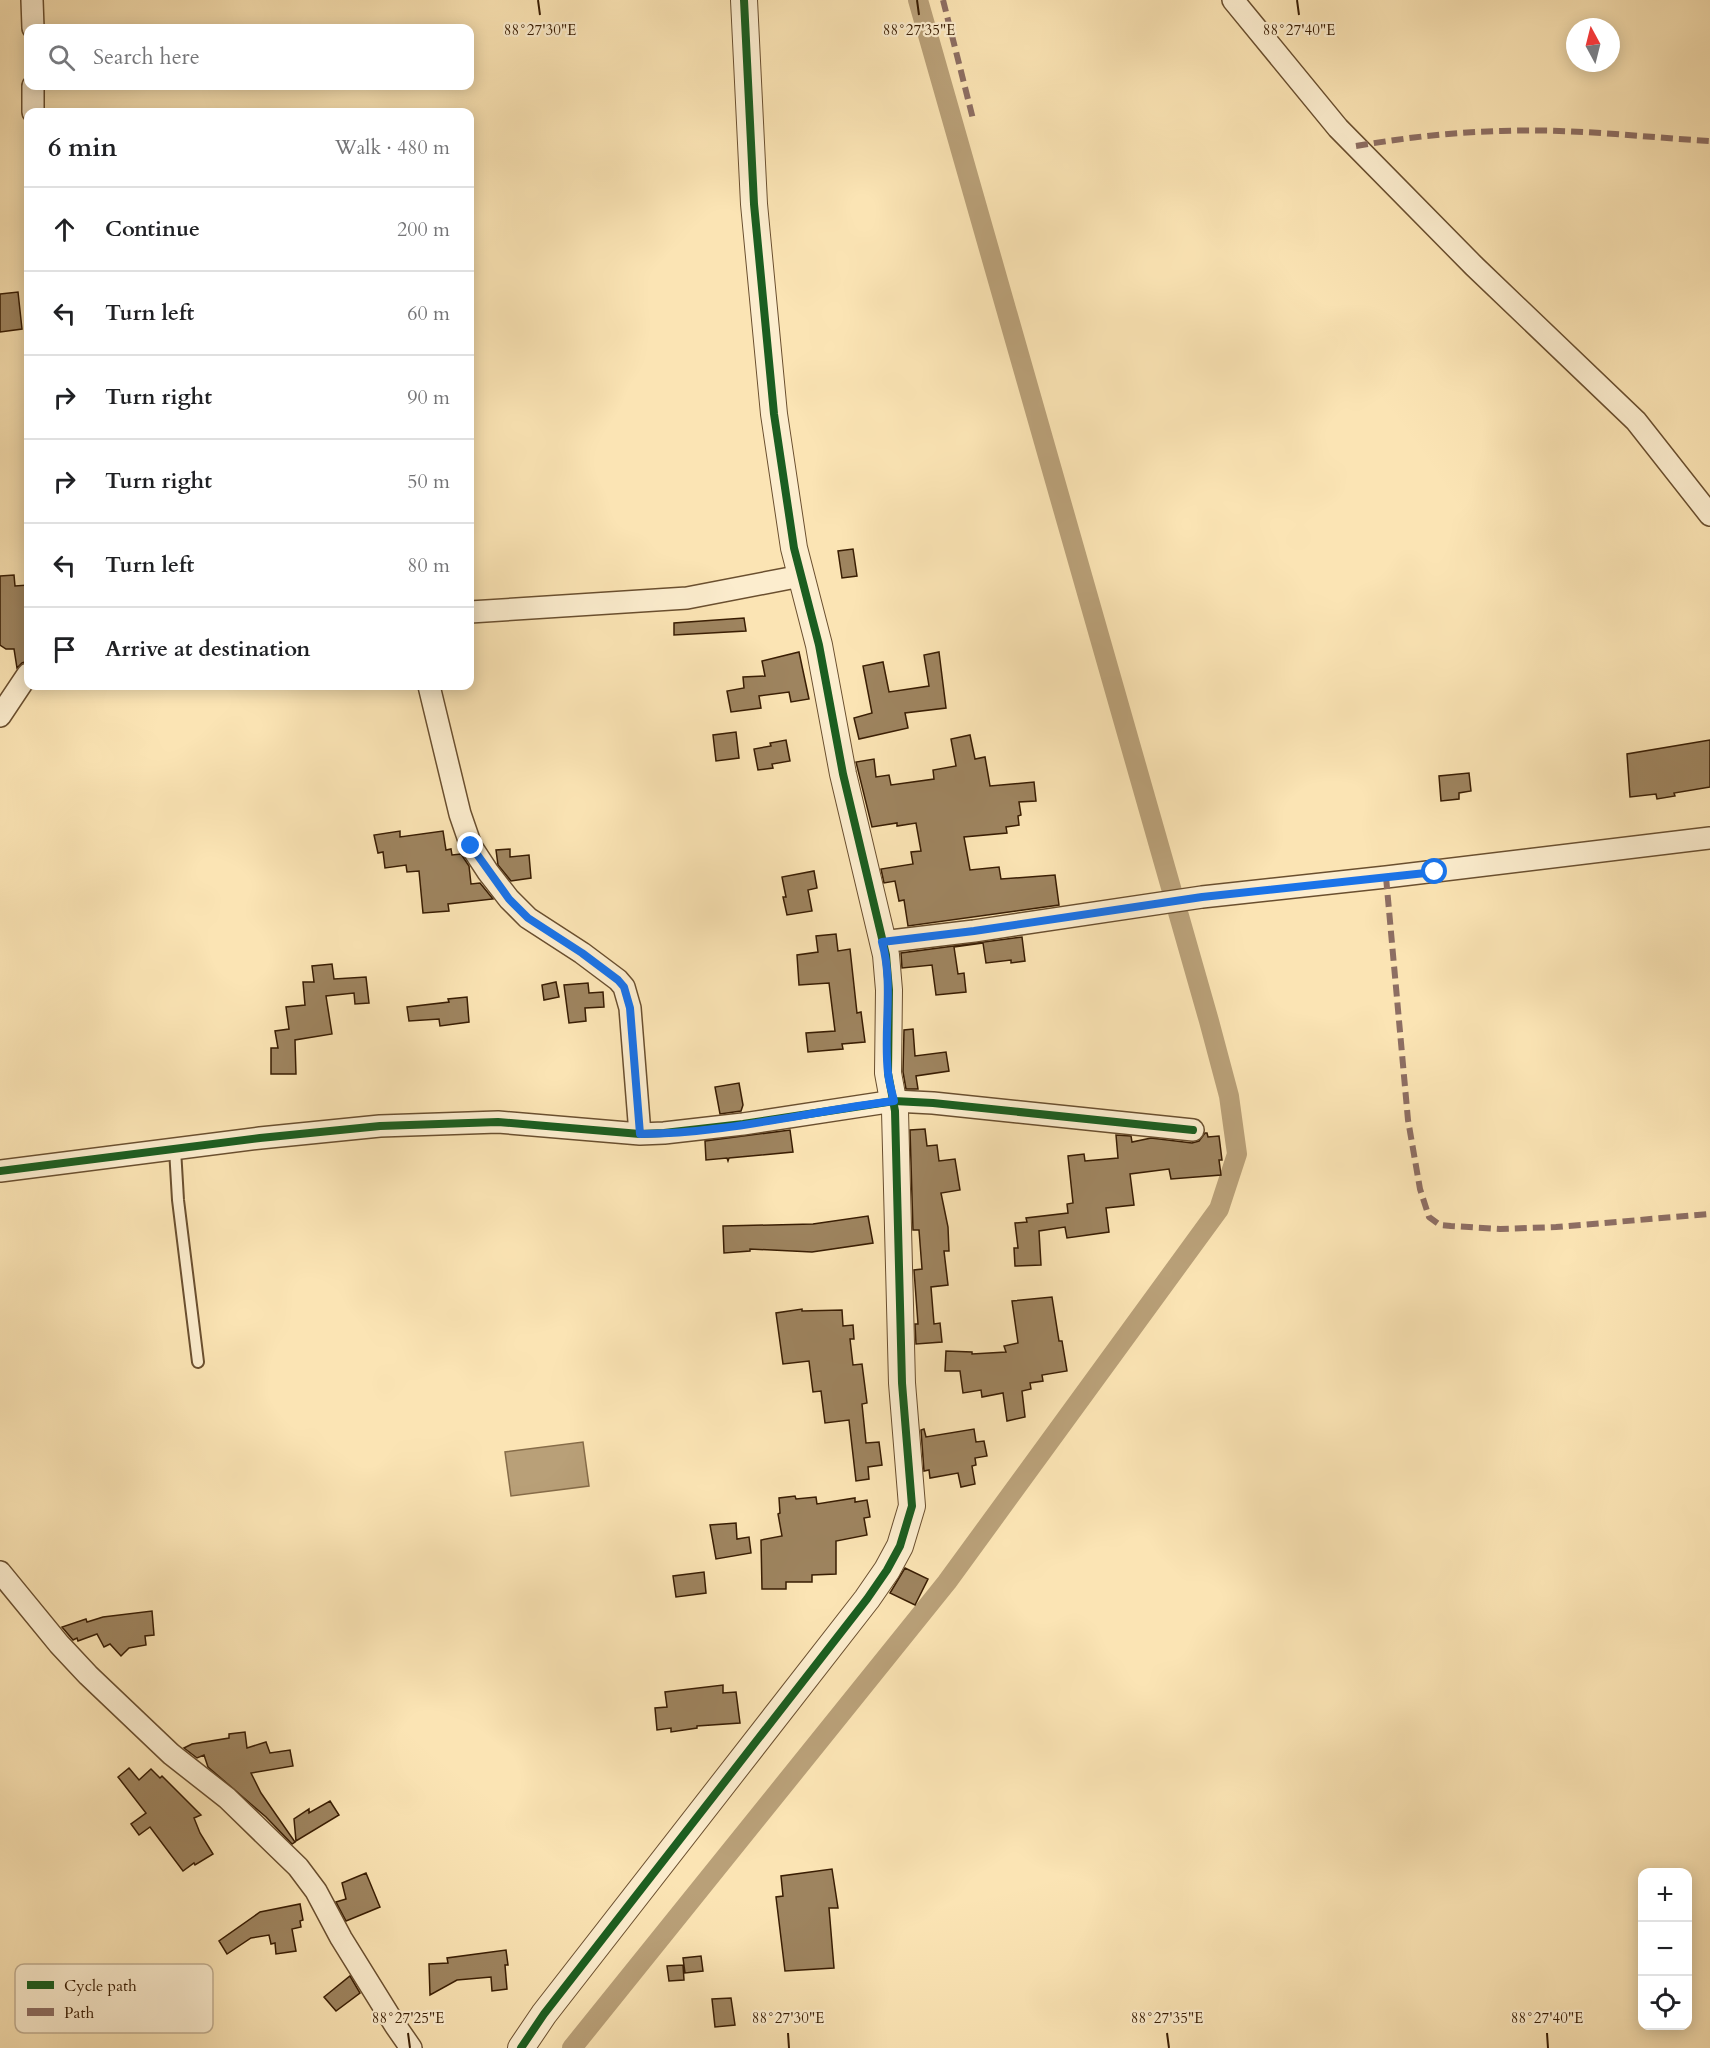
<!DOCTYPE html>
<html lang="en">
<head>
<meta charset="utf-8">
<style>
	:root { --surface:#fff; --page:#f6f6f6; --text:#202124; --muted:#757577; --line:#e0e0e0 }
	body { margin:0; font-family:Cardo,serif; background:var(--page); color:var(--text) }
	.controls { position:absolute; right:18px; bottom:18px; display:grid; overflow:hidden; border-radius:12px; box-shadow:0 3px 15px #0003 }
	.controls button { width:54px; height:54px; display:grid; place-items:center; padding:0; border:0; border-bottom:2px solid var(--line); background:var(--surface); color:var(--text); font:30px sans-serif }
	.compass { position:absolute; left:1566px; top:18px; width:54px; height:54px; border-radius:50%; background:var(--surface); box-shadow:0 3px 15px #0003; rotate:353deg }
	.stop { position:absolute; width:18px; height:18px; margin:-14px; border:4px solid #1a73e8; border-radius:50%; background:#fff }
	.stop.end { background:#1a73e8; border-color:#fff; box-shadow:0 2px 6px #0008 }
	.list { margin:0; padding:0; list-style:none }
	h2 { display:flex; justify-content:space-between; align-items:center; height:78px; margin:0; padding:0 24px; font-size:26px }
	h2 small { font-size:20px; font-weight:400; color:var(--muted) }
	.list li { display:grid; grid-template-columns:39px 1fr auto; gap:18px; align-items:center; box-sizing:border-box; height:84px; padding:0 24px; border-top:2px solid var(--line) }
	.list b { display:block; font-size:22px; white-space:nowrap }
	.list em { font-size:20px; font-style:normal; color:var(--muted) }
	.icon { flex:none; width:33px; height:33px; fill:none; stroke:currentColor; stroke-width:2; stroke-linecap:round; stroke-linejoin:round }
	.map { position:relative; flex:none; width:1710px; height:2048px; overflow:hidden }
	.search { position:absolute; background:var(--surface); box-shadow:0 3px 15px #0003; left:24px; top:24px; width:450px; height:66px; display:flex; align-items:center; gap:15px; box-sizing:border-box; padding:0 21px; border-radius:12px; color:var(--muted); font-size:22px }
	.panel { position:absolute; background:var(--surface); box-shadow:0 3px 15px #0003; left:24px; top:108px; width:450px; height:582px; border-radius:12px }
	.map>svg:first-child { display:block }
	.water { fill:#b9a078; stroke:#866c49; stroke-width:1.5 }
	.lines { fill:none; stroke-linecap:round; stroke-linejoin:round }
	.canal { stroke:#b9a078; stroke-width:20 }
	.building { fill:#9e845f; stroke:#391d03; stroke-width:1.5 }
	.service-casing { stroke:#6a4f2f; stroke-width:14 }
	.minor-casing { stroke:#6a4f2f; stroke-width:24 }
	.tertiary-casing { stroke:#6a4f2f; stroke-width:28 }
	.service { stroke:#fcedce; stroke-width:10 }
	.minor { stroke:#fcedce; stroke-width:21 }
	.tertiary { stroke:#fcedce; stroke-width:26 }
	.quiet { stroke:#8d6e63; stroke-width:6; stroke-dasharray:12 6; stroke-linecap:butt }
	.cycleway-casing { stroke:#fcedce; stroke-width:11 }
	.cycleway { stroke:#1b5e20; stroke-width:8 }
	.route { stroke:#1a73e8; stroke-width:8 }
	.ticks { fill:none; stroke:#391d03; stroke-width:2 }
	.key { fill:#fcedce; stroke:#c2af91; stroke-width:1.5 }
	.key-label { font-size:16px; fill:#391d03 }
	.ticks-label { font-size:15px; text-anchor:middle; fill:#391d03; stroke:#fcedce; stroke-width:4.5; stroke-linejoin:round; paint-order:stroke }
</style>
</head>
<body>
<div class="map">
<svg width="1710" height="2048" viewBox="0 0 1710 2048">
	<rect width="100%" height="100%" fill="#fbe4b4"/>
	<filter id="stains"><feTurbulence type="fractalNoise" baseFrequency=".00333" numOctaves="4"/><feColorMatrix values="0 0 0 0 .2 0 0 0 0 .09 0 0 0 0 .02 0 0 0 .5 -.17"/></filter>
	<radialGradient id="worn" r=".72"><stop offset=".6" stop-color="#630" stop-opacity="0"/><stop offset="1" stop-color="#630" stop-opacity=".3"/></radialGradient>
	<!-- water -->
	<path class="water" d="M 583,1442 L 589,1486 L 511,1496 L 505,1452 Z"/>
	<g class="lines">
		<!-- canal -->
		<path class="canal" d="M 572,2048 L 947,1582 L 1219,1209 L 1237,1154 L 1229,1096 L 1209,1021 L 918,0"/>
	</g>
	<!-- building -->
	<path class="building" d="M 18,292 L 22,329 L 0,332 L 0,294 Z
		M 853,549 L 857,576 L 842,578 L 838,551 Z
		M 14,575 L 15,586 L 28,585 L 28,661 L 22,663 L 17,668 L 14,649 L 6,649 L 0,645 L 0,576 Z
		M 744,618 L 746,631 L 674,635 L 674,623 Z
		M 799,652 L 809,699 L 791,702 L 789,692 L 759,696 L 761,708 L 731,712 L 727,691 L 744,688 L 743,677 L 765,676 L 762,661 Z
		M 939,652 L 946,708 L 905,713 L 908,728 L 859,739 L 854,718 L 872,713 L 863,666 L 883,662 L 889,692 L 929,686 L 924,655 Z
		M 736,732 L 739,758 L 716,761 L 713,735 Z
		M 970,735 L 975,759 L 985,757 L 990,786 L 1034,782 L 1036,801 L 1019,802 L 1021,815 L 1018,816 L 1019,825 L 1006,827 L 1007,833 L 964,837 L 970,870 L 999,867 L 1001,879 L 1055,875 L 1059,905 L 908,926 L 904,900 L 899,901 L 895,881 L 884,883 L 881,869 L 913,864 L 911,852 L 921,851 L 916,823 L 897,826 L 897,823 L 872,827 L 856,762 L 874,759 L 876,777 L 889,775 L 891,785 L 934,779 L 933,770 L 956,766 L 951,739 Z
		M 786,740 L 790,761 L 772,764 L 773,768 L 758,770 L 754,749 L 771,746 L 770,743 Z
		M 1710,740 L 1710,787 L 1674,793 L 1675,796 L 1657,799 L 1656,794 L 1630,797 L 1627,754 Z
		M 1469,773 L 1471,791 L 1459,793 L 1459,799 L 1441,801 L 1439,776 Z
		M 400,831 L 400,837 L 443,831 L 446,850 L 451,849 L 452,855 L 461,854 L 469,866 L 471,884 L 480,883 L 493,899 L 448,904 L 449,911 L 423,913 L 419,871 L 407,872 L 406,865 L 385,868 L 383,852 L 378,853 L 374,835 Z
		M 510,849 L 510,857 L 529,855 L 531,878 L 511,881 L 498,865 L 496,850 Z
		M 814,871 L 817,888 L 808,890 L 812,911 L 787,915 L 783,897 L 786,897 L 782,877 Z
		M 836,934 L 838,951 L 850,949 L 857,1013 L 861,1012 L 865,1042 L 842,1044 L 843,1049 L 808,1052 L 806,1033 L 835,1031 L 829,983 L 799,985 L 797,955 L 818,952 L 816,936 Z
		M 1022,937 L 1025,961 L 1011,963 L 1011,960 L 986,963 L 983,943 L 954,947 L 958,974 L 964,973 L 966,992 L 936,995 L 932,965 L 902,968 L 901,953 Z
		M 332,964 L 334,979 L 366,977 L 369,1003 L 355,1004 L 354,993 L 326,996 L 332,1034 L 295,1040 L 296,1074 L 271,1074 L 271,1048 L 278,1048 L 275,1031 L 289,1029 L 286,1007 L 305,1005 L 303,982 L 314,982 L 312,966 Z
		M 556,982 L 559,997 L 544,1000 L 542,985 Z
		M 588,983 L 589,993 L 603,992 L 604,1007 L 585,1008 L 586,1021 L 569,1023 L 564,985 Z
		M 467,997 L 469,1022 L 440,1026 L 439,1019 L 409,1021 L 407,1007 L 449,1002 L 448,999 Z
		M 913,1029 L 915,1056 L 946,1052 L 949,1071 L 916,1076 L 918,1089 L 906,1089 L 903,1072 L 904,1030 Z
		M 739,1083 L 743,1105 L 741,1111 L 720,1114 L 715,1087 Z
		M 925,1129 L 927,1146 L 937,1145 L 939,1161 L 955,1159 L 960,1190 L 941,1193 L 948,1227 L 949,1251 L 944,1251 L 948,1285 L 931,1287 L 934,1324 L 940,1323 L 942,1342 L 916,1344 L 915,1324 L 918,1324 L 914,1270 L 922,1269 L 919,1230 L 913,1230 L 910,1130 Z
		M 790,1130 L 793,1152 L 729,1158 L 728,1161 L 727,1158 L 706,1160 L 705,1141 Z
		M 1205,1133 L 1207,1133 L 1208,1137 L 1219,1136 L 1222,1160 L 1219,1160 L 1221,1175 L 1171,1179 L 1169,1169 L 1130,1174 L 1134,1205 L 1106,1208 L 1109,1232 L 1067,1238 L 1065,1227 L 1039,1231 L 1041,1265 L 1015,1266 L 1014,1248 L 1018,1248 L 1015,1223 L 1027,1222 L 1026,1218 L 1068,1213 L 1067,1204 L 1073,1203 L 1068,1156 L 1084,1154 L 1085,1161 L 1118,1158 L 1116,1135 L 1131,1136 L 1132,1142 L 1151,1138 L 1192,1143 L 1199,1141 Z
		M 868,1216 L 873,1243 L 812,1252 L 750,1249 L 750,1251 L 724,1253 L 723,1226 L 813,1224 Z
		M 1052,1297 L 1059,1341 L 1062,1341 L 1067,1371 L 1042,1375 L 1043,1381 L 1030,1383 L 1031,1389 L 1022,1391 L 1025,1417 L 1007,1421 L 1003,1393 L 982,1397 L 981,1390 L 963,1393 L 960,1371 L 945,1371 L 946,1351 L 972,1352 L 972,1354 L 1006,1352 L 1004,1346 L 1018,1343 L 1012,1301 Z
		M 802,1309 L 802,1311 L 842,1310 L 843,1326 L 853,1325 L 854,1339 L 850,1339 L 853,1365 L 862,1364 L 867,1403 L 862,1404 L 866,1443 L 879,1442 L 882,1465 L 868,1467 L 869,1479 L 856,1481 L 849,1420 L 825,1423 L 821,1391 L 813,1392 L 809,1361 L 783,1364 L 776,1313 Z
		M 924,1429 L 926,1437 L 974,1429 L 976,1442 L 984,1441 L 987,1456 L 975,1458 L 976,1465 L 972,1466 L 975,1484 L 961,1487 L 958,1473 L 930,1478 L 929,1470 L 924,1471 L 921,1430 Z
		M 795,1496 L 796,1499 L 816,1497 L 817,1504 L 855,1498 L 855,1502 L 867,1500 L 870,1517 L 864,1518 L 867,1535 L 836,1541 L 836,1574 L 812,1575 L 812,1582 L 786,1582 L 786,1589 L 762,1589 L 761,1540 L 782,1536 L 778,1514 L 780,1513 L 779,1498 Z
		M 736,1523 L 737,1539 L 749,1537 L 751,1553 L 716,1559 L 710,1525 Z
		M 905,1568 L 928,1579 L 915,1605 L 890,1593 Z
		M 704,1572 L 706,1593 L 676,1597 L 673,1576 Z
		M 152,1611 L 154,1635 L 145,1636 L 146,1645 L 129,1648 L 121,1656 L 110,1644 L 104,1647 L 97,1634 L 78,1641 L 77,1638 L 73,1640 L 62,1627 L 86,1619 L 87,1622 L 103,1617 Z
		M 723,1685 L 723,1693 L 736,1692 L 740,1723 L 697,1726 L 697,1728 L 671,1732 L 671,1728 L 657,1730 L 655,1708 L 667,1707 L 665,1692 Z
		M 245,1732 L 247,1748 L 266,1742 L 270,1753 L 290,1750 L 293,1766 L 251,1773 L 261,1793 L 295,1842 L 292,1844 L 266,1817 L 208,1767 L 204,1755 L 197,1758 L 184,1748 L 192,1744 L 229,1738 L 229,1734 Z
		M 129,1768 L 139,1780 L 151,1769 L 160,1778 L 162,1776 L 201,1815 L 194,1818 L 200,1833 L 213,1854 L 195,1865 L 194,1863 L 183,1871 L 150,1827 L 139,1835 L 131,1824 L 146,1813 L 118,1777 Z
		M 330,1801 L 339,1815 L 296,1841 L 294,1819 L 309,1809 L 309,1813 Z
		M 832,1869 L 838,1908 L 829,1908 L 834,1968 L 785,1971 L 776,1897 L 783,1896 L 781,1876 Z
		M 366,1873 L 380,1907 L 346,1921 L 336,1902 L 346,1899 L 342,1883 Z
		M 300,1904 L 303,1920 L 300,1921 L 301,1927 L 292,1929 L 296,1951 L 276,1954 L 275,1943 L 271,1944 L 269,1935 L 251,1938 L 227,1954 L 219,1941 L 260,1912 Z
		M 506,1950 L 508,1965 L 505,1965 L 507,1989 L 492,1991 L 491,1977 L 457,1980 L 430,1995 L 429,1964 L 448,1963 L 447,1958 Z
		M 701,1956 L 703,1971 L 685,1973 L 683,1958 Z
		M 683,1965 L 684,1980 L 669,1981 L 667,1966 Z
		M 350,1976 L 360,1993 L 336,2011 L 324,1997 Z
		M 731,1998 L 735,2025 L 715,2027 L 712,1999 Z"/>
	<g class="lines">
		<defs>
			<path id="service" d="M 175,1149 L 178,1200 L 198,1362"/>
			<path id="minor" d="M 32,0 L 33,28
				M 1233,0 L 1338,128 L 1474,266 L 1636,421 L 1710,515
				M 33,86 L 33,112
				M 470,612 L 687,598 L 801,576
				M 429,686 L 460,814 L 471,846 L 488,872 L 509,899 L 528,918 L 582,953 L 618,980 L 624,987 L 630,1008 L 640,1134
				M 0,716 L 28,674
				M 882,942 L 974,931 L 1202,897 L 1386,877 L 1710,838
				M 0,1171 L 260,1138 L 380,1126 L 498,1122 L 640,1134 L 664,1133 L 743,1124 L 894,1101 L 933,1103 L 1193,1130
				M 0,1572 L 59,1644 L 88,1675 L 171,1754 L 227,1798 L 298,1867 L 316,1891 L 341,1938 L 395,2025 L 411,2048"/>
			<path id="tertiary" d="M 521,2048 L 544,2014 L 867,1599 L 887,1570 L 900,1546 L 912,1506 L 902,1383 L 895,1111 L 888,1073 L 889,990 L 886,955 L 843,774 L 819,645 L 794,548 L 774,414 L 754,204 L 744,0"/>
		</defs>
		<!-- service casing -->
		<use href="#service" class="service-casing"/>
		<!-- minor casing -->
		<use href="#minor" class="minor-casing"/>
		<!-- tertiary casing -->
		<use href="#tertiary" class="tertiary-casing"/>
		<!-- service -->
		<use href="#service" class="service"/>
		<!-- minor -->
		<use href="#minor" class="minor"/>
		<!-- tertiary -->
		<use href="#tertiary" class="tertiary"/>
		<!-- quiet -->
		<path class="quiet" d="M 943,0 L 973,119
			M 1356,146 C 1404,138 1452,132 1501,131 C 1570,128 1641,137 1710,141
			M 1386,877 L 1408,1120 L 1420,1189 L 1429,1217 L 1440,1225 L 1451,1226 L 1500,1229 L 1556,1227 L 1710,1214"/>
		<defs>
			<path id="cycleway" d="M 0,1171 L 260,1138 L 380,1126 L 498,1122 L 640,1134 L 664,1133 L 743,1124 L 894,1101 L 933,1103 L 1193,1130
				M 521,2048 L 544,2014 L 867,1599 L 887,1570 L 900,1546 L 912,1506 L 902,1383 L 895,1111 L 888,1073 L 889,990 L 886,955 L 843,774 L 819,645 L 794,548 L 774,414 L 754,204 L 744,0"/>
		</defs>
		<!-- cycleway casing -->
		<use href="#cycleway" class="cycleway-casing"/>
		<!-- cycleway -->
		<use href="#cycleway" class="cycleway"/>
	</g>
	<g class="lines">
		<!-- route -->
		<path class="route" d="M 471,846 L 509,899 L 528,918 L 582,953 L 618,980 L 624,987 L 630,1008 L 640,1134 C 725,1134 810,1111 894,1101 C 892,1092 889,1083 888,1073 C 883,1030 894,985 882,942 L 974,931 L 1202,897 L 1435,872"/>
	</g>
	<!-- ticks -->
	<path class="ticks" d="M 538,0 L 540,15M 917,0 L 919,15M 1297,0 L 1299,15M 408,2033 L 410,2048M 788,2033 L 789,2048M 1167,2033 L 1169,2048M 1547,2033 L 1548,2048"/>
	<!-- legend -->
	<rect x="15" y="1964" width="198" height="69" rx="9" class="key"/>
	<rect x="27" y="1981" width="27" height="8" fill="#1b5e20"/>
	<rect x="27" y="2008" width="27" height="8" fill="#8d6e63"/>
	<g class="key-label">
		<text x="64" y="1991">Cycle path</text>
		<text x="64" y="2018">Path</text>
	</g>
	<g class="ticks-label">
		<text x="540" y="35">88°27'30"E</text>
		<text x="919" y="35">88°27'35"E</text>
		<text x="1299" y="35">88°27'40"E</text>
		<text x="408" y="2023">88°27'25"E</text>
		<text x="788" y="2023">88°27'30"E</text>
		<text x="1167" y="2023">88°27'35"E</text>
		<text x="1547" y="2023">88°27'40"E</text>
	</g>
	<rect width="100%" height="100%" filter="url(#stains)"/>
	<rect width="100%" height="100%" fill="url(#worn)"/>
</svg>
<div class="controls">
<button>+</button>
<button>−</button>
<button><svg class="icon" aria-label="locate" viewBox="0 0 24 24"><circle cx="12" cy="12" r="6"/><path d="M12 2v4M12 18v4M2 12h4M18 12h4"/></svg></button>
</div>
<svg class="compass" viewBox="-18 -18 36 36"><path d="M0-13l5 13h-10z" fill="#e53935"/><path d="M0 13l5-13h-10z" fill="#757577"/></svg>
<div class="stop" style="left:1435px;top:872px"></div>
<div class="stop end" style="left:471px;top:846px"></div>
<div class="search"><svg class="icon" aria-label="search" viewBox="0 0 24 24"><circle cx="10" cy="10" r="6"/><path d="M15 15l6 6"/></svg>Search here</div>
<section class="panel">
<h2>6 min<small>Walk · 480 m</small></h2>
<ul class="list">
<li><svg class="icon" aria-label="ahead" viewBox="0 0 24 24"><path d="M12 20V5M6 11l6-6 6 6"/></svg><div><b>Continue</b></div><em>200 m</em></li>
<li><svg class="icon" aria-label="left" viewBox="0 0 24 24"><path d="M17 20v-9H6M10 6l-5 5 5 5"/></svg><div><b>Turn left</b></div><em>60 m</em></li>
<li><svg class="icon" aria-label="right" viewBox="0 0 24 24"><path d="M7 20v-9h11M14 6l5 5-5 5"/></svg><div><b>Turn right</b></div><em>90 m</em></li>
<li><svg class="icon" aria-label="right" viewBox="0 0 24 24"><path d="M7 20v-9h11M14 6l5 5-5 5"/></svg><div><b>Turn right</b></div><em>50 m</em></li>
<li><svg class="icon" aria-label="left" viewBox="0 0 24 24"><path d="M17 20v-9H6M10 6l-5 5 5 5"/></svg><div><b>Turn left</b></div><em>80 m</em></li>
<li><svg class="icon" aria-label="arrive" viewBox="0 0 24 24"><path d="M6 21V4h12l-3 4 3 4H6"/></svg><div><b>Arrive at destination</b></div></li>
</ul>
</section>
</div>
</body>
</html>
